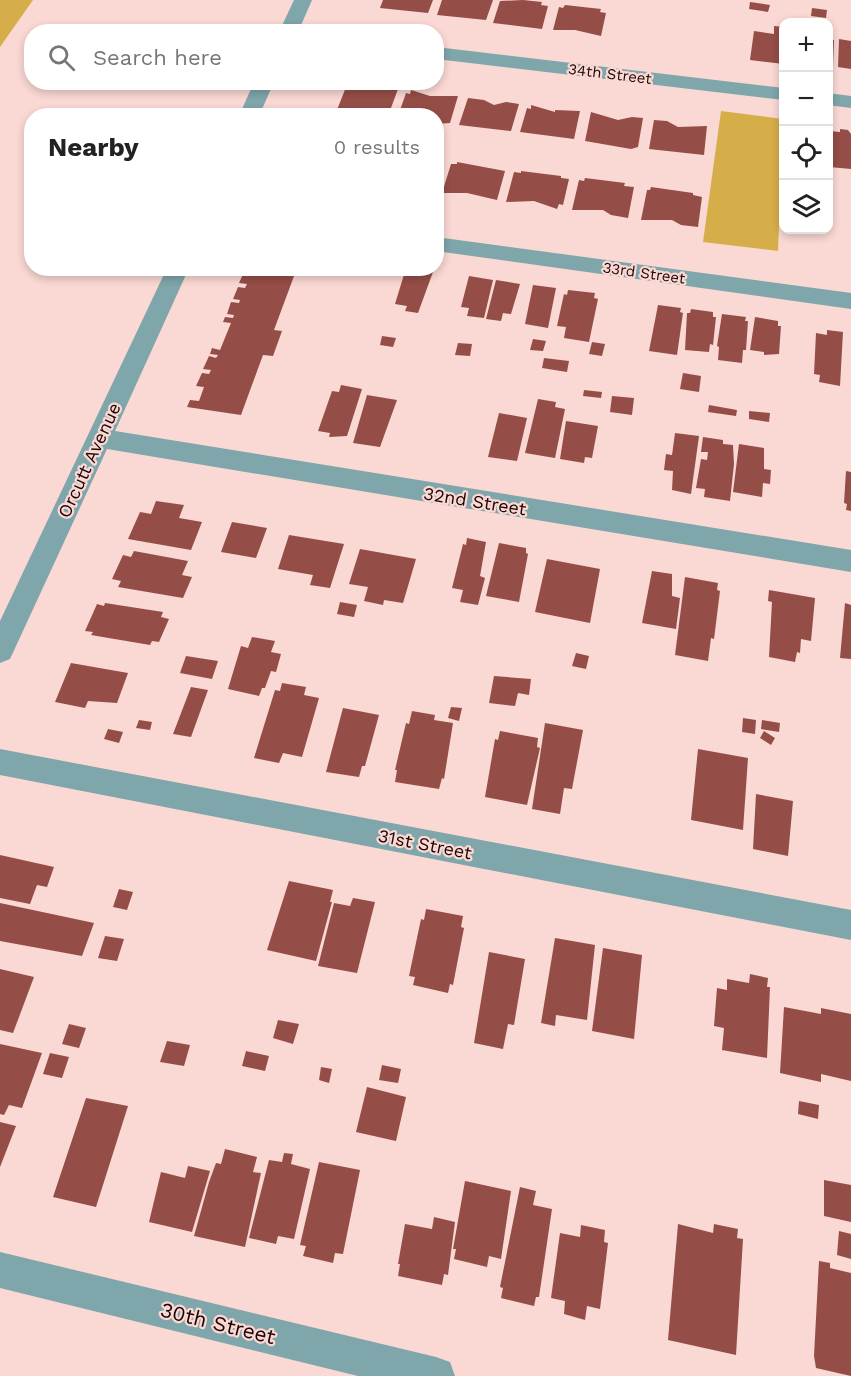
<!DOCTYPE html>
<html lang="en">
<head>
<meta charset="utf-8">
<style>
	:root { --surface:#fff; --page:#f2f2f2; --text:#222; --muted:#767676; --line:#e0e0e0 }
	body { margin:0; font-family:"Work Sans",sans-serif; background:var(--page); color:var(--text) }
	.controls { position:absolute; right:18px; top:18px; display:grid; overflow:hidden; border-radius:12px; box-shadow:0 3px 9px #0003 }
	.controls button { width:54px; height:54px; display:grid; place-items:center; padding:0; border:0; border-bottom:2px solid var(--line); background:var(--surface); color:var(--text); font:30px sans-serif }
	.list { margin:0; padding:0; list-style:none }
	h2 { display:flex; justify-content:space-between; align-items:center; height:78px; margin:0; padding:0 24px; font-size:26px }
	h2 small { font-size:20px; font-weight:400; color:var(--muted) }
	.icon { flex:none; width:33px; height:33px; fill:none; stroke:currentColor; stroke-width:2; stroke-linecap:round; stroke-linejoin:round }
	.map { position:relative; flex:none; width:851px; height:1376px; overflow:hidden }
	.search { position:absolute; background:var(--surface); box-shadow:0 3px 9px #0003; left:24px; top:24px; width:420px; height:66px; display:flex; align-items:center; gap:15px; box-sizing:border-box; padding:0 21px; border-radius:24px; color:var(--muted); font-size:22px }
	.panel { position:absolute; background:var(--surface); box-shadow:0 3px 9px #0003; left:24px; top:108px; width:420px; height:168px; border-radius:24px }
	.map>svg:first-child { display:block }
	.green { fill:#d6ae49 }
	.building { fill:#954e47 }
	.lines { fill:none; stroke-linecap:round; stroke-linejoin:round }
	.street { fill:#7ea6ab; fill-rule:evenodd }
	.labels { text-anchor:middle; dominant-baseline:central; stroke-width:4.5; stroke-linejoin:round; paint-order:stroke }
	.far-street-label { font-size:15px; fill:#1d0403; stroke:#fad8d3 }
	.street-label { font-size:18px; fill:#1d0403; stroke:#fad8d3 }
	.near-street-label { font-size:21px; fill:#1d0403; stroke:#fad8d3 }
</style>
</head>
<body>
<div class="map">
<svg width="851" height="1376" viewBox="0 0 851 1376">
	<rect width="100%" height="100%" fill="#fad8d3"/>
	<!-- green -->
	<path class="green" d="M 0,0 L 33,0 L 0,47 Z
		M 721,111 L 783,119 L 778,251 L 703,242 Z"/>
	<!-- building -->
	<path class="building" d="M 383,0 L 433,0 L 428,13 L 380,8 Z
		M 442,0 L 493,0 L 486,20 L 437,15 Z
		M 523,0 L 542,2 L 541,5 L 548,6 L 542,29 L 493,23 L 500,1 Z
		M 750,2 L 770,5 L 768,12 L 749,9 Z
		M 565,5 L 601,9 L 600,12 L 606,13 L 601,36 L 575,30 L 553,30 L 559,7 L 563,8 Z
		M 812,8 L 827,10 L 826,18 L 811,16 Z
		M 774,26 L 784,27 L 784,64 L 750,60 L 754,31 L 774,34 Z
		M 828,39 L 834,40 L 833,66 L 828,66 Z
		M 839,39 L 851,41 L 851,69 L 838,67 Z
		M 348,82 L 362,84 L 371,89 L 398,89 L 388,116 L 337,110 Z
		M 411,90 L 430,96 L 458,96 L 450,123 L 436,124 L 436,116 L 398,116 L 406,93 L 410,94 Z
		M 468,98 L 484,100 L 494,105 L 506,102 L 519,104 L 511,131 L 459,125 Z
		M 531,105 L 555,112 L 555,110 L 580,111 L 574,139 L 520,132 L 527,108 L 531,109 Z
		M 591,112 L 618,120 L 632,117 L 643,118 L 638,147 L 631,149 L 585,141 Z
		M 654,120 L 667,121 L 678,127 L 707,126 L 704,155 L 649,149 Z
		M 840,129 L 848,130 L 851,134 L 851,169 L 829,167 L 830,131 L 840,132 Z
		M 457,162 L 505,171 L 497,200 L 467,193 L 442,193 L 451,164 L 457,164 Z
		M 521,171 L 561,176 L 561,178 L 569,179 L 563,205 L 559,204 L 557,209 L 534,201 L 506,202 L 514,172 L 521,173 Z
		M 585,178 L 625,183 L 624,186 L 634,187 L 628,218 L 611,215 L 603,210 L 572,210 L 579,180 L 584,181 Z
		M 651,187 L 693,193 L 693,195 L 702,197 L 698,227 L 681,225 L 672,220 L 641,220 L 647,190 L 650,190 Z
		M 253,268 L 297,268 L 274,330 L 282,331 L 273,356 L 263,355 L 241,415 L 187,407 L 190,400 L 199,401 L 204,387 L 196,386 L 202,373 L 209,374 L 211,370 L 203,369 L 209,356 L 216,358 L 218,355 L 210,354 L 212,348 L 220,350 L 231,323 L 223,322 L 225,317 L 233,318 L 234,315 L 227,314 L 231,302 L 239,303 L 240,300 L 233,299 L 238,287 L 245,288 L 247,284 L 239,283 L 244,272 L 252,273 Z
		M 406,268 L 433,272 L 418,313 L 405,311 L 407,306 L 395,304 Z
		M 469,276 L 493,280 L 484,318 L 467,316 L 469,308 L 461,307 Z
		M 496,280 L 520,284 L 511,314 L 503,313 L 501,321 L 486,319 Z
		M 533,285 L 556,288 L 548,328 L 525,324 Z
		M 568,290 L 595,293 L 594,298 L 598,299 L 589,342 L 564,338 L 566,327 L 557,326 L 564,294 L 567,295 Z
		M 658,305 L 681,308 L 680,312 L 683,313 L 677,355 L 649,351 Z
		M 691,309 L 713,312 L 713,317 L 716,317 L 713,345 L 710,344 L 709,352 L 685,350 L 687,313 L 690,313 Z
		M 722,314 L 746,317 L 745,321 L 748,321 L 746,350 L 743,350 L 742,363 L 718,360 L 719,347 L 717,346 Z
		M 755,317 L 778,321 L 778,326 L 781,326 L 779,354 L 764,355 L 764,352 L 750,350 Z
		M 827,330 L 843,332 L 840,386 L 819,382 L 820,375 L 814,374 L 816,333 L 827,335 Z
		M 382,336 L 396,338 L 393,347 L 380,345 Z
		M 533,339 L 546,341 L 543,351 L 530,350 Z
		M 592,342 L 605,344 L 602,356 L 589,354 Z
		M 458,343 L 472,344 L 470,356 L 455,355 Z
		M 544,358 L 569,361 L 567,372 L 542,368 Z
		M 683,373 L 701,376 L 699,392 L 680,389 Z
		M 341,385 L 362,389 L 347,436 L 329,437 L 330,433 L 318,431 L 332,391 L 339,392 Z
		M 584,390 L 602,392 L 601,398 L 583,396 Z
		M 367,395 L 397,400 L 380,447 L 353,443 Z
		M 612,396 L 634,398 L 632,415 L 610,412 Z
		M 538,399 L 556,402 L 555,407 L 565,409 L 555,458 L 525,453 Z
		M 709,405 L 737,410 L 736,416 L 708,412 Z
		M 749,411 L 770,413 L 769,422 L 749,419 Z
		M 499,413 L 527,418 L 517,461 L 488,457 Z
		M 566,421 L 598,426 L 592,458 L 585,457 L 584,463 L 560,459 Z
		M 675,433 L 699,436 L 691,494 L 672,490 L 673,471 L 664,470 L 666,454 L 672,455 Z
		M 703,437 L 723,440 L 723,444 L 733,445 L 734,464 L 730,501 L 704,497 L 705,489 L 696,488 L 701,459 L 707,460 L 708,452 L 701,452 Z
		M 739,444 L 764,448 L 764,469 L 771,470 L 770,484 L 763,483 L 762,497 L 733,492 Z
		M 846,471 L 851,472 L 851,511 L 846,510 L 847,504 L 844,503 Z
		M 156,501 L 184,505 L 179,518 L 202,522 L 191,550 L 128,539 L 140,512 L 151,514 Z
		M 232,522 L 267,528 L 256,558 L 221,552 Z
		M 289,535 L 344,544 L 330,588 L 310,585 L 313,575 L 278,569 Z
		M 467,538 L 486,542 L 480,576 L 485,578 L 478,605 L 460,602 L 463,590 L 452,588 L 463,544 L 466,545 Z
		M 499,543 L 526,548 L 526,553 L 528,554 L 519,602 L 486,596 Z
		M 360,549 L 416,559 L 403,603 L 384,600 L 383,605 L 364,601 L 368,587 L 349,584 Z
		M 134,551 L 188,561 L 182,575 L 192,577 L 183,598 L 118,587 L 121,581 L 112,579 L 123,555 L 131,557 Z
		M 547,559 L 600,569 L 590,623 L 535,612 Z
		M 652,571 L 672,574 L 672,596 L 680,598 L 676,629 L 642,623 Z
		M 685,577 L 718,583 L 717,590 L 720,591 L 714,639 L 711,638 L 708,661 L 675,655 Z
		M 769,590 L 815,598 L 811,641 L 801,639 L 800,653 L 797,652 L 795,662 L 769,657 L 772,602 L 768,601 Z
		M 340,602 L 357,605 L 354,617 L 337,614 Z
		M 105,603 L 163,612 L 161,617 L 169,619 L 159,642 L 152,641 L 150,645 L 91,635 L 93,632 L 85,631 L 97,604 L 104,606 Z
		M 845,603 L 851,605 L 851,659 L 840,658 Z
		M 252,637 L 275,641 L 271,652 L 281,654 L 276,672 L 271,671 L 265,688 L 262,688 L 259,696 L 228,689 L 241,646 L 248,648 Z
		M 576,653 L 589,656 L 586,669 L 572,666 Z
		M 186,656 L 218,661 L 212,679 L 180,673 Z
		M 71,663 L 128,673 L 117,703 L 88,701 L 85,708 L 55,702 Z
		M 494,676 L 531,679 L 529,695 L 518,693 L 515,706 L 489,703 Z
		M 282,683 L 306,687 L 304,695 L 319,698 L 302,757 L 283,753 L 279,763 L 254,758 L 275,690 L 280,691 Z
		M 191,687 L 208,690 L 191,737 L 173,734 Z
		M 451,707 L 462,708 L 459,721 L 448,718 Z
		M 343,708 L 379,715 L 365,766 L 362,766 L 359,777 L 326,772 Z
		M 412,711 L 435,715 L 434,720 L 453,723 L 444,779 L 442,778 L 439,789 L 395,782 L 397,770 L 395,770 L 406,723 L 409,724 Z
		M 743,718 L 756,720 L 755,734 L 742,732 Z
		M 139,720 L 152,722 L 150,730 L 136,728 Z
		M 762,720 L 780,723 L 779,732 L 761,729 Z
		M 545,723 L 583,730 L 572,789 L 564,788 L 560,814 L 532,809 Z
		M 108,729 L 123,732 L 119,743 L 104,739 Z
		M 500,731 L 538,738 L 537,747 L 540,748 L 527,805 L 485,797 L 495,739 L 498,740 Z
		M 764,731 L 775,738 L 771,745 L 760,738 Z
		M 698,749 L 748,758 L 743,830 L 691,820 Z
		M 756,794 L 793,801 L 788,856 L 753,849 Z
		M 0,855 L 54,867 L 47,887 L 37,885 L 30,904 L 0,898 Z
		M 289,881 L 333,890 L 330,902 L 332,902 L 316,961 L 267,950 Z
		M 119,889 L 133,892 L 127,910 L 113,907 Z
		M 353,898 L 375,902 L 357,973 L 318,966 L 334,903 L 350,906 Z
		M 0,903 L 94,923 L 82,956 L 0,941 Z
		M 426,909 L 463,916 L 461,927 L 464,928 L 453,985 L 450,984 L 448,993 L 413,985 L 415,977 L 409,976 L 421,919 L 424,920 Z
		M 105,936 L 124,939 L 117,961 L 98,958 Z
		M 555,938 L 595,945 L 587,1020 L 556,1015 L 555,1026 L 541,1023 Z
		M 603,948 L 642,955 L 634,1039 L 592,1031 Z
		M 489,952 L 525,959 L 514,1025 L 508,1024 L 503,1049 L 474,1043 Z
		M 0,969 L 34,977 L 13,1033 L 0,1030 Z
		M 750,974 L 768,978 L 767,987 L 770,987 L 767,1058 L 722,1050 L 724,1028 L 714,1026 L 717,988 L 727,990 L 727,979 L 749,983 Z
		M 784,1007 L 821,1014 L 821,1008 L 851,1014 L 851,1081 L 821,1074 L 821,1082 L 780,1073 Z
		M 278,1020 L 299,1024 L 293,1044 L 273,1038 Z
		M 69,1024 L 86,1028 L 79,1048 L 62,1044 Z
		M 167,1041 L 190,1045 L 184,1066 L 160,1062 Z
		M 0,1044 L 42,1053 L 22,1108 L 9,1105 L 4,1115 L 0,1114 Z
		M 246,1051 L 269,1056 L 265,1071 L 242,1066 Z
		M 50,1053 L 69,1057 L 62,1078 L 43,1074 Z
		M 382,1065 L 401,1069 L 398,1083 L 379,1080 Z
		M 321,1067 L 332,1069 L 329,1083 L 319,1080 Z
		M 367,1087 L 406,1097 L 396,1141 L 356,1132 Z
		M 86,1098 L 128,1106 L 96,1207 L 53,1197 Z
		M 799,1101 L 819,1105 L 818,1119 L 798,1114 Z
		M 0,1122 L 16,1126 L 0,1167 Z
		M 225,1149 L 257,1157 L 253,1172 L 261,1173 L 245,1247 L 194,1236 L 209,1182 L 216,1163 L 221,1164 Z
		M 284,1153 L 293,1154 L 291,1164 L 310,1169 L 294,1239 L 278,1236 L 276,1244 L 249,1238 L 269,1160 L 282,1162 Z
		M 319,1162 L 360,1170 L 343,1254 L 335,1253 L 333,1263 L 303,1256 L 306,1246 L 300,1245 Z
		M 188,1166 L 210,1171 L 192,1232 L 149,1222 L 161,1172 L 185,1178 Z
		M 824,1180 L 851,1185 L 851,1222 L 824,1216 Z
		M 465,1181 L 511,1191 L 501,1259 L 489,1256 L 487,1267 L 454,1259 L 456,1249 L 453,1249 Z
		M 520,1187 L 536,1191 L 533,1205 L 552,1209 L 539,1297 L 536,1297 L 534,1306 L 501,1298 L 503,1288 L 500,1287 Z
		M 434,1217 L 455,1222 L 448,1275 L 444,1274 L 442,1285 L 398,1276 L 400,1264 L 398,1264 L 405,1224 L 432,1229 Z
		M 678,1224 L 713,1233 L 714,1224 L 738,1229 L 737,1238 L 743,1239 L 736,1355 L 668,1340 Z
		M 581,1225 L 605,1230 L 604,1242 L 608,1243 L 600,1309 L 587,1306 L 585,1320 L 564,1314 L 565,1301 L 551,1298 L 560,1233 L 580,1237 Z
		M 839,1231 L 851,1234 L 851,1259 L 837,1255 Z
		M 819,1261 L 830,1263 L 830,1268 L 851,1273 L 851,1376 L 816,1368 L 814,1356 Z"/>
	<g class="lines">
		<!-- street -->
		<path class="street" d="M 294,0 L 312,0 L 298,32 L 279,32 Z
			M 436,47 L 784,88 L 784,100 L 436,59 Z
			M 254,82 L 274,82 L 259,116 L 239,116 Z
			M 828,93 L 851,96 L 851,108 L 828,105 Z
			M 436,237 L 851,293 L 851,309 L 436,251 Z
			M 167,268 L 189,268 L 115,431 L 851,550 L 851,572 L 107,449 L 10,659 L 0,663 L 0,621 Z
			M 0,749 L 851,910 L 851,940 L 0,775 Z
			M 0,1252 L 436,1357 L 450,1362 L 455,1376 L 358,1376 L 0,1288 Z"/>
	</g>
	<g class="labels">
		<!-- far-street labels -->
		<g class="far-street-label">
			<text transform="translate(610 74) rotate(7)">34th Street</text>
			<text transform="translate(644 273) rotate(8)">33rd Street</text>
		</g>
		<!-- street labels -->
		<g class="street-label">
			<text transform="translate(89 460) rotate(-65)">Orcutt Avenue</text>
			<text transform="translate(475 501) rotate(9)">32nd Street</text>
			<text transform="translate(425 844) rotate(11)">31st Street</text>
		</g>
		<!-- near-street labels -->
		<g class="near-street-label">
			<text transform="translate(218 1323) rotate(14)">30th Street</text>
		</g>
	</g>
</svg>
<div class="controls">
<button>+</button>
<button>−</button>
<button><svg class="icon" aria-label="locate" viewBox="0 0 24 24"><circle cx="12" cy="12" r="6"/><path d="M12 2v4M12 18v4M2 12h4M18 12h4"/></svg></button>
<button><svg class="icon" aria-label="layers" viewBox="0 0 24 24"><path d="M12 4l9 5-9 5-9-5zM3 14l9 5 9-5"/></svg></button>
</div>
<div class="search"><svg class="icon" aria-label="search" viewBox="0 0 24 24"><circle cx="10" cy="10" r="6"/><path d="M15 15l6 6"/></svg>Search here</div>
<section class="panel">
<h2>Nearby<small>0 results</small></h2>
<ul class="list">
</ul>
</section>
</div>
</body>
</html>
